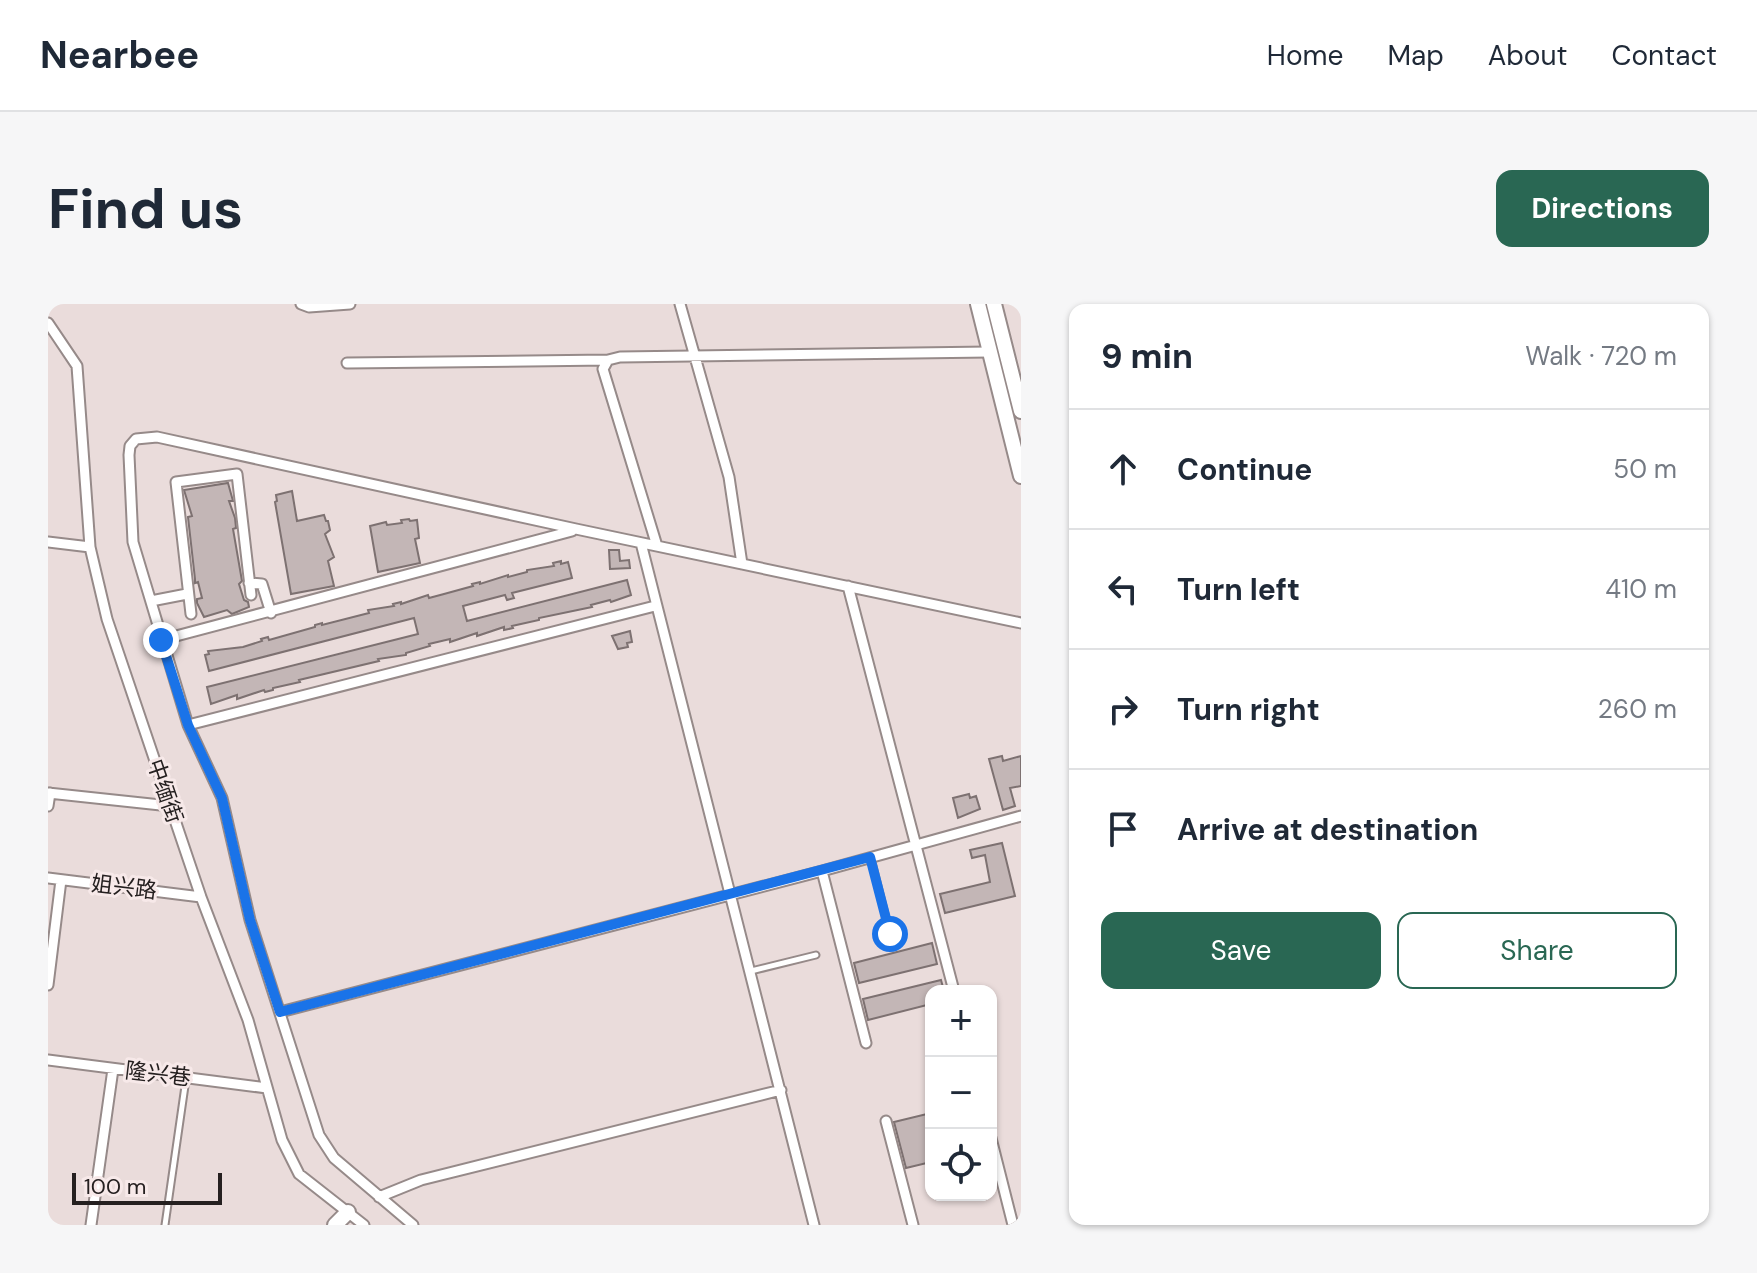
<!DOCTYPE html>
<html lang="en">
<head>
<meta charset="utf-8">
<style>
	:root { --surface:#fff; --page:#f6f6f7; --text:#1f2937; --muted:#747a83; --line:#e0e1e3; --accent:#296753 }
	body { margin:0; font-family:"DM Sans","Noto Sans SC",sans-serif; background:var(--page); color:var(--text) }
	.controls { position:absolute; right:24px; bottom:24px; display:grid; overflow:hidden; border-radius:16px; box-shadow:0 2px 6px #0004 }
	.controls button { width:72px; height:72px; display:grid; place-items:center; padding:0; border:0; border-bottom:2px solid var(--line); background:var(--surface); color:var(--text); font:40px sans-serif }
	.scale { position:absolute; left:24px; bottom:20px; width:150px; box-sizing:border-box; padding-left:8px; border:4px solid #252020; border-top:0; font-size:22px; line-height:28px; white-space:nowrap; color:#252020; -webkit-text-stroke:6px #f7e9e9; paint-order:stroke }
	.stop { position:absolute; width:24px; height:24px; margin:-18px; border:6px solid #1a73e8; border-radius:50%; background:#fff }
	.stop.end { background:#1a73e8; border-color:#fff; box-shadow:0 2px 8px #0008 }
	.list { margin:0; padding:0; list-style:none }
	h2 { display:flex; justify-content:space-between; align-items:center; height:104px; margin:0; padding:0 32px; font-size:34px }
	h2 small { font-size:26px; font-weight:400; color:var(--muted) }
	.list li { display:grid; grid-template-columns:52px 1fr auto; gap:24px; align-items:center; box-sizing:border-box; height:120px; padding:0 32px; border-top:2px solid var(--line) }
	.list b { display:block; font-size:30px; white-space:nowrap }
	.list em { font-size:26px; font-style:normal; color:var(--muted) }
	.actions { display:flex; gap:16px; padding:24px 32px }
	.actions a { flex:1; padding:18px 0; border:2px solid var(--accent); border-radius:16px; text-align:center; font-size:28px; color:var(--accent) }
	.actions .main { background:var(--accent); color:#fff }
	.icon { flex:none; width:44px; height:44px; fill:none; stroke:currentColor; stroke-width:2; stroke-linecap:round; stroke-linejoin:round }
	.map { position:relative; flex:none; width:973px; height:921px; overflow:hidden; border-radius:16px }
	header { display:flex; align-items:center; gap:48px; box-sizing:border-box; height:112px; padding:0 40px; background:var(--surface); border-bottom:2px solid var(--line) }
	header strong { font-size:38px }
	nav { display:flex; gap:44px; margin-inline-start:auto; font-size:28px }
	.intro { display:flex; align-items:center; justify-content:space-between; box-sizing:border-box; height:192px; padding:0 48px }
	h1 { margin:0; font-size:56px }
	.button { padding:20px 36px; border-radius:16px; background:var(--accent); color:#fff; font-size:28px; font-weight:700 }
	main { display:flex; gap:48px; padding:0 48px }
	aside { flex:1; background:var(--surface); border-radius:16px; box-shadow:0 2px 6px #0004 }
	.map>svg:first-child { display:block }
	.building { fill:#c3b6b6; stroke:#7d7171; stroke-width:2 }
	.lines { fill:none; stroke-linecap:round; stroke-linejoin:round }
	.lane-casing { stroke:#968a89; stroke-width:9 }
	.street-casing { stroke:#968a89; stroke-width:13 }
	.secondary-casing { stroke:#968a89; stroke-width:18 }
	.lane { stroke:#fff; stroke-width:5 }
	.street { stroke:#fff; stroke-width:9 }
	.secondary { stroke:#fff; stroke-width:14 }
	.route { stroke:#1a73e8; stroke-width:10 }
	.labels { text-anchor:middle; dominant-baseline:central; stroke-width:6; stroke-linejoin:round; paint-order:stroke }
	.street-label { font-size:22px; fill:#252020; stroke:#f7e9e9 }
</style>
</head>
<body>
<header>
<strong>Nearbee</strong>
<nav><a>Home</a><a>Map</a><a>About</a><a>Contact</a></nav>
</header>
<div class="intro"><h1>Find us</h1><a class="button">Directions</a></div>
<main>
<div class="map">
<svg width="973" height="921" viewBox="0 0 973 921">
	<rect width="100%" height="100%" fill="#eadcdb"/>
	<!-- building -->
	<path class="building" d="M 180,179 L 185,197 L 181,197 L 187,214 L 188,224 L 185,225 L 194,277 L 191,280 L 196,296 L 200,298 L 201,303 L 184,310 L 179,306 L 156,313 L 149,299 L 149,295 L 154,294 L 150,278 L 147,279 L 147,275 L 140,213 L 144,212 L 136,186 Z
		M 244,187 L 249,217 L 276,211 L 278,217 L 280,217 L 282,226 L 277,230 L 286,253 L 280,257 L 286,282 L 243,290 L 227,198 L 229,197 L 228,191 Z
		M 361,215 L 362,217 L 369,216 L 371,234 L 367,235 L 372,259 L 330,268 L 322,222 L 338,218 L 339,221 L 354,219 L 353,216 Z
		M 561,246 L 571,246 L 572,257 L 581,256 L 582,264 L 562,265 Z
		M 513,257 L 513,260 L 520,258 L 524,274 L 464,289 L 466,294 L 459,296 L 457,291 L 415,302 L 419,317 L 579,276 L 583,291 L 563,298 L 562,296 L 543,301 L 544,303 L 491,314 L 491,316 L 464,322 L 465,324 L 456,326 L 456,323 L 429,332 L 429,329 L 402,338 L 402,335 L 381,340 L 382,342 L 358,349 L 358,351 L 330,355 L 331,357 L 251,376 L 252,378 L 225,384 L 225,386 L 217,388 L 216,386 L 189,395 L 189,391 L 163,400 L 159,383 L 370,330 L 366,314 L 161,367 L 157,351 L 161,350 L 160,347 L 195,343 L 214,337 L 213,335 L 220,333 L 221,336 L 267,323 L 267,321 L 274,319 L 274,321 L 317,310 L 321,309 L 320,306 L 346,302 L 345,300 L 353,298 L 353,300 L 380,291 L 381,294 L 396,290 L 425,282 L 424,280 L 432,278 L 432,280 L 460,271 L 460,273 L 479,268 L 479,266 L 506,262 L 505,259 Z
		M 582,327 L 584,338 L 579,339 L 580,343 L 570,345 L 564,332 Z
		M 954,452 L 955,457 L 973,452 L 973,482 L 962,484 L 967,502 L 955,506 L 941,455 Z
		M 921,490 L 922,494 L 928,492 L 932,505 L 910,514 L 905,494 Z
		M 954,539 L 967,592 L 897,609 L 892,590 L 942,578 L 937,551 L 924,554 L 922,546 Z
		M 884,639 L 889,660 L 811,679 L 806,659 Z
		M 893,676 L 896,687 L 883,687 L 883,700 L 820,716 L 815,695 Z
		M 883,809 L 883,858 L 858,864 L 846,818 Z"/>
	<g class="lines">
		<defs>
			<path id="lane" d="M 823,554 L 842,630
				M 703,667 L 768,651
				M 117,921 L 138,775"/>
			<path id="street" d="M 253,0 L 261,3 L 302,0
				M 632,0 L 681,173 L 694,260
				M 0,19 L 29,62 L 42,243 L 59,315 L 153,593 L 200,716 L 234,836 L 251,870 L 316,921
				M 299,59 L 560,56
				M 0,238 L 42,243
				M 593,239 L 766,921
				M 609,242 L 555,65 L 560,56 L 572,53 L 941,48
				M 201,279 L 214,280 L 223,309
				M 800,282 L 906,687
				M 103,297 L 139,290
				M 143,310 L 128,178 L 189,170 L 203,291
				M 113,336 L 524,227
				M 140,421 L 607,302
				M 0,489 L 122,502
				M 0,502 L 2,489
				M 774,567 L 818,739
				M 0,574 L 153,593
				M 0,681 L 13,576
				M 232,708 L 774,567 L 973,512
				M 0,756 L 219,784
				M 838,817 L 865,921
				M 943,834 L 965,921
				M 331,893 L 373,876 L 733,786
				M 43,921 L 65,765
				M 365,921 L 286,854 L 271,831 L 202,616 L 174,494 L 140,421 L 85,238 L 81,151 L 82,142 L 88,135 L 109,133 L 528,225 L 973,319"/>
			<path id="secondary" d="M 930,0 L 973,172
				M 946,0 L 973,107
				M 287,921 L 300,908"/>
		</defs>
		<!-- lane casing -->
		<use href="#lane" class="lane-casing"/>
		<!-- street casing -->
		<use href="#street" class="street-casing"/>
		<!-- secondary casing -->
		<use href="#secondary" class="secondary-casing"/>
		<!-- lane -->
		<use href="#lane" class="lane"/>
		<!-- street -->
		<use href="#street" class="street"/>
		<!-- secondary -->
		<use href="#secondary" class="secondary"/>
	</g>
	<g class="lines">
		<!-- route -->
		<path class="route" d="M 113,336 L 140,421 L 174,494 L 202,616 L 232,708 L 822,553 L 842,630"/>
	</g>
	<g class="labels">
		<!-- street labels -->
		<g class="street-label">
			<text transform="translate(117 487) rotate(71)">中缅街</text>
			<text transform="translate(76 583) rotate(7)">姐兴路</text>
			<text transform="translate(110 770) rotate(7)">隆兴巷</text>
		</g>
	</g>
</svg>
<div class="controls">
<button>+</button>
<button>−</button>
<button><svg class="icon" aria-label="locate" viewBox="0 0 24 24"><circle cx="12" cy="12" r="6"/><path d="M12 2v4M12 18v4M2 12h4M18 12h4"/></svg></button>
</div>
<div class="scale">100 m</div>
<div class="stop" style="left:842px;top:630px"></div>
<div class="stop end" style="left:113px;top:336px"></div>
</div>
<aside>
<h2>9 min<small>Walk · 720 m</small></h2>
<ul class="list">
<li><svg class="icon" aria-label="ahead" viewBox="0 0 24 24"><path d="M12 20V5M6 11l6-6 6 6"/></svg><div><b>Continue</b></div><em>50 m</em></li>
<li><svg class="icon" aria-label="left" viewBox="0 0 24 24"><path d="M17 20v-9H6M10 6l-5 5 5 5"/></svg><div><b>Turn left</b></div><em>410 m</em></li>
<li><svg class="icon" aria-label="right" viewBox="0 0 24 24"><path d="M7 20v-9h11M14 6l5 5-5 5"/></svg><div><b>Turn right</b></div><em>260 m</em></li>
<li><svg class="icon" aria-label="arrive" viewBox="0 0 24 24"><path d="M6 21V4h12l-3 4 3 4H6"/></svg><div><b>Arrive at destination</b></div></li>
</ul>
<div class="actions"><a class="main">Save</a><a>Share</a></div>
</aside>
</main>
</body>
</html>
